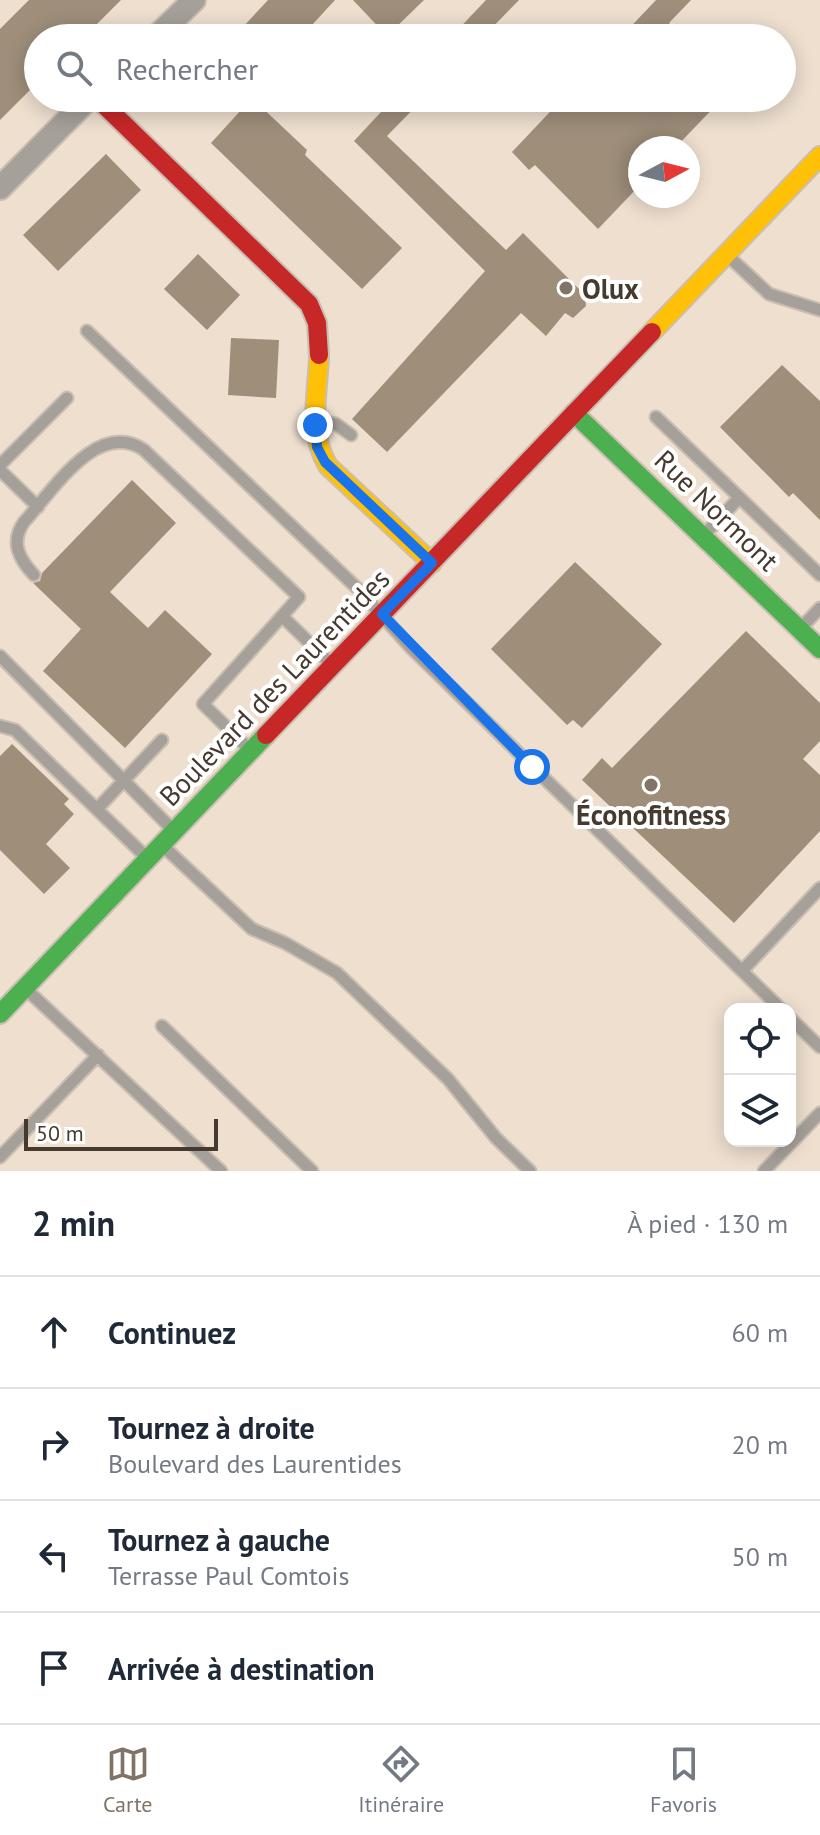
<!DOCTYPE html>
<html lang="fr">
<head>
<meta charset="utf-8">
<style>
	:root { --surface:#fff; --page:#f2f2f3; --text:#1f2937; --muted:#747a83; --line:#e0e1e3; --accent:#817467 }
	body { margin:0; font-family:"PT Sans",sans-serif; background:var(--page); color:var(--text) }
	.controls { position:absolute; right:24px; bottom:24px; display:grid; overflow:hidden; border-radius:16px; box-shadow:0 4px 20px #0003 }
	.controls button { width:72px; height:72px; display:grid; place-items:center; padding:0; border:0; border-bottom:2px solid var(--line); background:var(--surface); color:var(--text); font:40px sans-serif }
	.compass { position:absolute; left:628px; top:136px; width:72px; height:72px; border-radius:50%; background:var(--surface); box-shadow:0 4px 20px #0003; rotate:83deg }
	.scale { position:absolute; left:24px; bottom:20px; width:194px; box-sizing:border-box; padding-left:8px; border:4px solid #463a2f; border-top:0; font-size:22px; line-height:28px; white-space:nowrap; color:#463a2f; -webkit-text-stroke:6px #fff; paint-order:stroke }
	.stop { position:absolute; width:24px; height:24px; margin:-18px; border:6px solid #1a73e8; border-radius:50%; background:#fff }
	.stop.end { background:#1a73e8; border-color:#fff; box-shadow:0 2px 8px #0008 }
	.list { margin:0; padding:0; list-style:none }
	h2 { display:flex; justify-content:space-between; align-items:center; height:104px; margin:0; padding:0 32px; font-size:34px }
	h2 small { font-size:26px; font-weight:400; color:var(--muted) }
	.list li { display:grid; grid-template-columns:52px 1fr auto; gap:24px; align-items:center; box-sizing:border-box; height:112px; padding:0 32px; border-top:2px solid var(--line) }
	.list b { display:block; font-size:30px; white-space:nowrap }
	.list p { margin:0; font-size:26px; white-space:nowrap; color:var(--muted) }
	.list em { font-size:26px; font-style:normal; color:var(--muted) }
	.icon { flex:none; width:44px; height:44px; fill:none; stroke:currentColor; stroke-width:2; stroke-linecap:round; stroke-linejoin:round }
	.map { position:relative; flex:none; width:820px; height:1171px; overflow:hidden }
	.search { position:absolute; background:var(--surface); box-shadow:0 4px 20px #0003; left:24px; right:24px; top:24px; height:88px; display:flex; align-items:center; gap:20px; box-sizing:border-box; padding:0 28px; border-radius:44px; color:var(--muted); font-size:30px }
	.sheet { height:552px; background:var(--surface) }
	nav { display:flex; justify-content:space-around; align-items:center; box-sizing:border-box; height:112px; border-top:2px solid var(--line); background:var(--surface); font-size:22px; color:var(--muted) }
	nav a { display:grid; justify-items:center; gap:4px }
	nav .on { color:var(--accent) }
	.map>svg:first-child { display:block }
	.building { fill:#9e8e7a }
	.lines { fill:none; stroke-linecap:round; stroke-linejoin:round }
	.lane-casing { stroke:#cabeb1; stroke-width:15 }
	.street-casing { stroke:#cabeb1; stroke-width:26 }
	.fast-casing { stroke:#cabeb1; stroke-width:22 }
	.slow-casing { stroke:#cabeb1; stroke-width:22 }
	.jam-casing { stroke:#cabeb1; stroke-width:22 }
	.lane { stroke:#a6a09a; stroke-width:11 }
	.street { stroke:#a6a09a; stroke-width:22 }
	.fast { stroke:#4caf50; stroke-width:18 }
	.slow { stroke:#ffc107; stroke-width:18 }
	.jam { stroke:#c62828; stroke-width:18 }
	.route { stroke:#1a73e8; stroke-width:10 }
	.poi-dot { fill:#817467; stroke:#fff; stroke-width:3 }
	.labels { text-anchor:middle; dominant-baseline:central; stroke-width:8; stroke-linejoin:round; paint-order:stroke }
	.poi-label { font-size:28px; font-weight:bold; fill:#463a2f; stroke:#fff; text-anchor:start }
	.street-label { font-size:28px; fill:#463a2f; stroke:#fff }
</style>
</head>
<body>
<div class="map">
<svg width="820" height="1171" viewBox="0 0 820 1171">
	<rect width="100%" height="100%" fill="#eedfcf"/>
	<!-- building -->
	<path class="building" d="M 29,0 L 121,0 L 83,38 L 38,38 L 38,82 L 0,120 L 0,29 Z
		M 268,0 L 335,0 L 300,38 L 255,38 L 243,27 Z
		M 353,0 L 424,0 L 387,36 Z
		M 486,0 L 519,0 L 482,38 L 450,38 Z
		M 656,0 L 691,0 L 669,23 L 686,38 L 620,38 Z
		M 252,98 L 307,150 L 305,155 L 402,248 L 362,289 L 211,143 Z
		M 394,98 L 424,98 L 387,136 L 506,250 L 523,233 L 585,295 L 586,306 L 573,318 L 565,313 L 546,336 L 521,313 L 387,452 L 352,419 L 485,271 L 354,141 Z
		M 563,98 L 723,98 L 675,148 L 640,148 L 640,185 L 598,229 L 535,165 L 529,170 L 512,152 Z
		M 106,154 L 141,190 L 58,271 L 23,235 Z
		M 198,254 L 240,295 L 207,330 L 164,289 Z
		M 231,338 L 279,340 L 276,398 L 228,395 Z
		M 782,365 L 820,401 L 820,520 L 793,493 L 789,497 L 720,427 Z
		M 132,480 L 176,523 L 110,592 L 148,628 L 165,610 L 212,654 L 125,748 L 43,671 L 81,629 L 33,583 L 40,581 L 42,573 Z
		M 575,562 L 662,644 L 582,728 L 573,720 L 567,725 L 491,649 Z
		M 746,631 L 820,703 L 820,741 L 803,759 L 820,775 L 820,831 L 734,923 L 582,780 L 602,758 L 612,768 Z
		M 12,744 L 69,799 L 64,804 L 74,814 L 46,844 L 70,868 L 44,894 L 0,850 L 0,756 Z"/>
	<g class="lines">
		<defs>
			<path id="lane" d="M 727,255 L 769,294 L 820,310
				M 87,331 L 358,589 L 412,649 L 781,1009
				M 656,417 L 820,575
				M 316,421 L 336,424 L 351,435
				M 0,465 L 67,398
				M 0,470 L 38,507
				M 704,535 L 739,498
				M 34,575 C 19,559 10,542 24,522 C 52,492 97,418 144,450 L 299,597 L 203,704 L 251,751
				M 282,616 L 330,663
				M 800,629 L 820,608
				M 0,656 L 171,828
				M 0,726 L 15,730 L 145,856
				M 97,809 L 162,740
				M 162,845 L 252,929 L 285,943 L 337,973 L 448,1079 L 496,1138 L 530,1171
				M 742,971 L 820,888
				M 28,991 L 221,1171
				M 790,1018 L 820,1047
				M 162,1026 L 312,1171
				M 0,1157 L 98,1055
				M 764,1171 L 820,1113"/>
			<path id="street" d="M 155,38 L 194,0
				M 0,188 L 89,98"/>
			<path id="fast" d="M 574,413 L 820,649
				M 0,1014 L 266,735"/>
			<path id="slow" d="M 652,332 L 820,156
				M 319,355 C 318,395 307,430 328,466 L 432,563"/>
			<path id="jam" d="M 97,98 L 309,304 L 317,323 L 319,355
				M 266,735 L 652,332"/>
		</defs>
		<!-- lane casing -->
		<use href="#lane" class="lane-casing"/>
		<!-- street casing -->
		<use href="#street" class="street-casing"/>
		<!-- fast casing -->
		<use href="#fast" class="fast-casing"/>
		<!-- slow casing -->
		<use href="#slow" class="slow-casing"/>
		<!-- jam casing -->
		<use href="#jam" class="jam-casing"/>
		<!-- lane -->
		<use href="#lane" class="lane"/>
		<!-- street -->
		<use href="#street" class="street"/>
		<!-- fast -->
		<use href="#fast" class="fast"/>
		<!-- slow -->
		<use href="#slow" class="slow"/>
		<!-- jam -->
		<use href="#jam" class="jam"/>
	</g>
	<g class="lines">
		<!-- route -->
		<path class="route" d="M 315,425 L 317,447 L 325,462 L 432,563 L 382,614 L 532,767"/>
	</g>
	<!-- markers -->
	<g class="poi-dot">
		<circle cx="566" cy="288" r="8"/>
		<circle cx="651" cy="785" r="8"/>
	</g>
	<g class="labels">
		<!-- poi labels -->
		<g class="poi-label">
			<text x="582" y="288">Olux</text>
			<text x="651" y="814" text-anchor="middle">Éconofitness</text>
		</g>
		<!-- street labels -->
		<g class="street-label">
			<text transform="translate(717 510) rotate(44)">Rue Normont</text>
			<text transform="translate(274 687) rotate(-46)">Boulevard des Laurentides</text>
		</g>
	</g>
</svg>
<div class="controls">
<button><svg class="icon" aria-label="locate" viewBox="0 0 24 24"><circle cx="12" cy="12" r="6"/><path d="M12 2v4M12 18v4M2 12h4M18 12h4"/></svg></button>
<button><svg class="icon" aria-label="layers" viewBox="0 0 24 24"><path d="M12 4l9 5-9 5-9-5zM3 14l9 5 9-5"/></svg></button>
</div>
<svg class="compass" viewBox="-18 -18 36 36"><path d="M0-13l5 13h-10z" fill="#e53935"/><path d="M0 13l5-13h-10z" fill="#747a83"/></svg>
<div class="scale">50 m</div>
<div class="stop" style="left:532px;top:767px"></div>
<div class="stop end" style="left:315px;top:425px"></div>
<div class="search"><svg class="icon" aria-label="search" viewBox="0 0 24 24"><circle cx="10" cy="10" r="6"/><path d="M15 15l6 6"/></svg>Rechercher</div>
</div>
<section class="sheet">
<h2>2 min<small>À pied · 130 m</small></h2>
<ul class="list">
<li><svg class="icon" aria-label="ahead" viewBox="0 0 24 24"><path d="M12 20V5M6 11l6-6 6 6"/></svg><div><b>Continuez</b></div><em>60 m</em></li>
<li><svg class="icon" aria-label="right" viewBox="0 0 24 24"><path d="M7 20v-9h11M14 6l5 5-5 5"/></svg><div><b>Tournez à droite</b><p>Boulevard des Laurentides</p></div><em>20 m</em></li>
<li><svg class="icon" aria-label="left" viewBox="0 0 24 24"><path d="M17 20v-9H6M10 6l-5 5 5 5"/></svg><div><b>Tournez à gauche</b><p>Terrasse Paul Comtois</p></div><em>50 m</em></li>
<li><svg class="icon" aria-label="arrive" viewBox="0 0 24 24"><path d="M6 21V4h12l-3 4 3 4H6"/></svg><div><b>Arrivée à destination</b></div></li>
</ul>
</section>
<nav>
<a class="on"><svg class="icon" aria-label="map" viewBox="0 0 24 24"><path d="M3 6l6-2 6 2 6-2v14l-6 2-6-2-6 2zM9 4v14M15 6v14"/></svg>Carte</a>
<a><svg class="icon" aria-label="directions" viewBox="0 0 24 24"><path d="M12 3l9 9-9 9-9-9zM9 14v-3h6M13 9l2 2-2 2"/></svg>Itinéraire</a>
<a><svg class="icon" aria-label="saved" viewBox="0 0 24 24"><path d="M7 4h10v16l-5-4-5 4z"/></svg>Favoris</a>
</nav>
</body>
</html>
